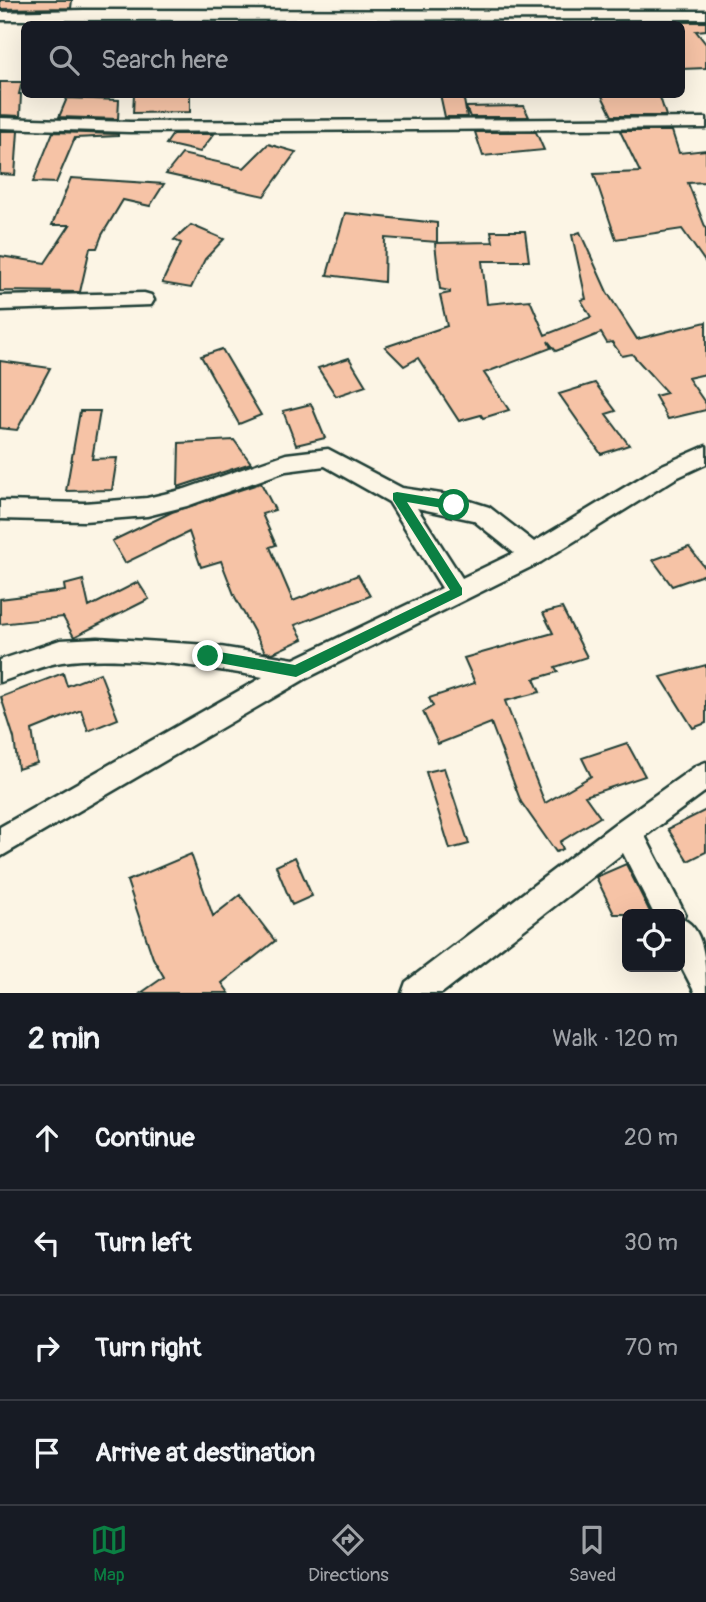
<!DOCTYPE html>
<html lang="en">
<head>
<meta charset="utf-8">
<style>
	:root { --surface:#171b24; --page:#20242c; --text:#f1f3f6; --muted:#9ea1a6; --line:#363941; --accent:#0b8043 }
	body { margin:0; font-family:Pangolin,sans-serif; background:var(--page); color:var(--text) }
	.controls { position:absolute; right:21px; bottom:21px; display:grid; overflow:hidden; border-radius:10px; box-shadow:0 7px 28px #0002 }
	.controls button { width:63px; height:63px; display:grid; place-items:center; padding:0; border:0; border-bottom:2px solid var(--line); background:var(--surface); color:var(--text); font:35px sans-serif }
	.stop { position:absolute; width:21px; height:21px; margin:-16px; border:5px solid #0b8043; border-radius:50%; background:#fff }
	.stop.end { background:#0b8043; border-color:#fff; box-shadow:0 2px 7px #0008 }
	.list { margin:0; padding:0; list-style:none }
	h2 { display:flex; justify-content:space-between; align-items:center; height:91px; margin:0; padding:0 28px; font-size:30px }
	h2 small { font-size:23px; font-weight:400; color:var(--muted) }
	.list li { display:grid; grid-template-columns:46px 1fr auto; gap:21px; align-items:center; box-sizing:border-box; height:105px; padding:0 28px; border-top:2px solid var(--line) }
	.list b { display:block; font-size:26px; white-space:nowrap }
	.list em { font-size:23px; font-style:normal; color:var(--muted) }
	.icon { flex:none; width:38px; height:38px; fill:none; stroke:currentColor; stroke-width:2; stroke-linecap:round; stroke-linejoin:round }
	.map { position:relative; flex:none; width:706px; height:993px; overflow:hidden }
	.search { position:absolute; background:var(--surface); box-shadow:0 7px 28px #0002; left:21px; right:21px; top:21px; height:77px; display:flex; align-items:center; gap:18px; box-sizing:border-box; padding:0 24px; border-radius:10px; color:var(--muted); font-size:26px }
	.sheet { height:511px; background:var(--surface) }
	nav { display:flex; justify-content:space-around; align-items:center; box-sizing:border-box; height:98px; border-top:2px solid var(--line); background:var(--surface); font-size:19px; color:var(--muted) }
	nav a { display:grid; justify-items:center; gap:4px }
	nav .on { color:var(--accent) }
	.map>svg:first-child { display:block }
	.building { fill:#f6c3a6; stroke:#1f3d34; stroke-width:2 }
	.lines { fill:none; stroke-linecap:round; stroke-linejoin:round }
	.street-casing { stroke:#1f3d34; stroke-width:5 }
	.street { fill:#fcf5e5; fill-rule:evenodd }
	.route { fill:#0b8043 }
</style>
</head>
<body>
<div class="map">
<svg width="706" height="993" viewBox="0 0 706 993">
	<rect width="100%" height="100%" fill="#fcf5e5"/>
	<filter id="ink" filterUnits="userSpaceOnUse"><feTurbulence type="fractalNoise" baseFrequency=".0143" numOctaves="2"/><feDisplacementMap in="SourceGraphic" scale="14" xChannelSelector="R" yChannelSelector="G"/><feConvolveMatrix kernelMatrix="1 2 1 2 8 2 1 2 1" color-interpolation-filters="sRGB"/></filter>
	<g filter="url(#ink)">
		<!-- building -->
		<path class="building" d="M 0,0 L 72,0 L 71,8 L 0,9 Z
			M 682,22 L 706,22 L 706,30 L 696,31 L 706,44 L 706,68 L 682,69 Z
			M 0,82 L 22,82 L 19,94 L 21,94 L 20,116 L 0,115 Z
			M 134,94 L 190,94 L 190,112 L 133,113 Z
			M 440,94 L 463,94 L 467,117 L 445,117 Z
			M 601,94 L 659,94 L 666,116 L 612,116 Z
			M 67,98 L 119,100 L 118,119 L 59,117 Z
			M 524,106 L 529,117 L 470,117 L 466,107 Z
			M 0,131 L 18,131 L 15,175 L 0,174 Z
			M 620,131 L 672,131 L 679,153 L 706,150 L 706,182 L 688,183 L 706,229 L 706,263 L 682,229 L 616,239 L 594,174 L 640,172 Z
			M 53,132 L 118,134 L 118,136 L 75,138 L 56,183 L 33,182 Z
			M 475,132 L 536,132 L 544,150 L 483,156 Z
			M 173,134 L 214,134 L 200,152 L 166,144 Z
			M 268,144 L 296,152 L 264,196 L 166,174 L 182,154 L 244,168 Z
			M 71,178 L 164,184 L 150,206 L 123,200 L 102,235 L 97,248 L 90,248 L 80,292 L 0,291 L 0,256 L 45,263 L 70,225 L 52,225 Z
			M 345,213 L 437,223 L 437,242 L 385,238 L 384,282 L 327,275 Z
			M 191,225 L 224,239 L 205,259 L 191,288 L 162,283 L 181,243 L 174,240 Z
			M 491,231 L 525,231 L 529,261 L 482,261 L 487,304 L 530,300 L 545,335 L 591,317 L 581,300 L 586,299 L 572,235 L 580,232 L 607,292 L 637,339 L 706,322 L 706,374 L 688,378 L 706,404 L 706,410 L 668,419 L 655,396 L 667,393 L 632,354 L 622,356 L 612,342 L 607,343 L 601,333 L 556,351 L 548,341 L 551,348 L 484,373 L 509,410 L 483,418 L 481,415 L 459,421 L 418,358 L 404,366 L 385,347 L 447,326 L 440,295 L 450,293 L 450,291 L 440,289 L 435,243 L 493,242 Z
			M 222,349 L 261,415 L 239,424 L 201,356 Z
			M 349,358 L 366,386 L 336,396 L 318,368 Z
			M 0,361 L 50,368 L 17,430 L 0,428 Z
			M 595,383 L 616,411 L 606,414 L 629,445 L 601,454 L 559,394 Z
			M 311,404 L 325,438 L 296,445 L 283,411 Z
			M 80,411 L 100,411 L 92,459 L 117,458 L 112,490 L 66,491 Z
			M 234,440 L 251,463 L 178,487 L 179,443 Z
			M 261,483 L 275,510 L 262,514 L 276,545 L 270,547 L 293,601 L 358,575 L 370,596 L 295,625 L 303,639 L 273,653 L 265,652 L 235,597 L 221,561 L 201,567 L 189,532 L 125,563 L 112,541 L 172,512 Z
			M 689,547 L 706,569 L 706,574 L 672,586 L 653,560 Z
			M 83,580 L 89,607 L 138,582 L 149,599 L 74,637 L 63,617 L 0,624 L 0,599 L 65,591 L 64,585 Z
			M 562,608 L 587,657 L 555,667 L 558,672 L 534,679 L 540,692 L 505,701 L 545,803 L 591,776 L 582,758 L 627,743 L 645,776 L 585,796 L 600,817 L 560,842 L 563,849 L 556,852 L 521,802 L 491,723 L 438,744 L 423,712 L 433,706 L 429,698 L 475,683 L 464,658 L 553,633 L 543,613 Z
			M 706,665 L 706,723 L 693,728 L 661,677 Z
			M 63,673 L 67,686 L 100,673 L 118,719 L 88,731 L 81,710 L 32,730 L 37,763 L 18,769 L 14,738 L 1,697 Z
			M 444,768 L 469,844 L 450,849 L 426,772 Z
			M 706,810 L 706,852 L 688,861 L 668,829 Z
			M 191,854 L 213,916 L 240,895 L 275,941 L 222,983 L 229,993 L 141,993 L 164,977 L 153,958 L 127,881 Z
			M 295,857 L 312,896 L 292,905 L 276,866 Z
			M 626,864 L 651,914 L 614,914 L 596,877 Z"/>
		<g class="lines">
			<defs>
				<path id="street" d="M 84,10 L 706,11 L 706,19 L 0,20 L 0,12 Z
					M 0,118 L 130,122 L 706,118 L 706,128 L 130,132 L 0,128 Z
					M 144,293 L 151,295 L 154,300 L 151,305 L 0,310 L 0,296 Z
					M 706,446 L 706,464 L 676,478 L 541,562 L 305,679 L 0,857 L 0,827 L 263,677 C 205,667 121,654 62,662 C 42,665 20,676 0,682 L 0,660 L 60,640 L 98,638 L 208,645 L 294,659 L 442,588 L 389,502 L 325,466 L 286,471 L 187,506 L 147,516 L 84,521 L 0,519 L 0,501 L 84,503 L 147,498 L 185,489 L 286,454 L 328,449 L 402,488 L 454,496 L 489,507 L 534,542 L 660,466 ZM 417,508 L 473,520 L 514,553 L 462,578 Z
					M 706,762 L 706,791 L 645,836 L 680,904 L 685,914 L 683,919 C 706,930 706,969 706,993 L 695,993 L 680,964 L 680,914 L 654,914 L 623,853 L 442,993 L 402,993 L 406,982 L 617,822 L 696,766 Z"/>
			</defs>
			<!-- street casing -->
			<use href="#street" class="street-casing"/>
			<!-- street -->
			<use href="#street" class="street"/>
		</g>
	</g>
	<!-- route -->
	<path class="route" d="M 397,492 L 458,502 L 458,508 L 454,510 L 407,502 L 462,588 L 462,595 L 296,677 L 203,660 L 203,652 L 208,650 L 295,665 L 450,590 L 393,500 L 393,493 Z"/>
</svg>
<div class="controls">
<button><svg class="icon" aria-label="locate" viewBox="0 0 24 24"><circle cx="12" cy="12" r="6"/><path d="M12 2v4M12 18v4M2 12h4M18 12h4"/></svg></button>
</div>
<div class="stop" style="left:454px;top:505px"></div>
<div class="stop end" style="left:208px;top:656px"></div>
<div class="search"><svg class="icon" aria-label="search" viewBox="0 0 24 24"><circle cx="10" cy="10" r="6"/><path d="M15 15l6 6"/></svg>Search here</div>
</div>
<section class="sheet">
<h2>2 min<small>Walk · 120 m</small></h2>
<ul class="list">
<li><svg class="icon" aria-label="ahead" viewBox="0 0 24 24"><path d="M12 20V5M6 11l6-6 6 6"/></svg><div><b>Continue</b></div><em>20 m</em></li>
<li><svg class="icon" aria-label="left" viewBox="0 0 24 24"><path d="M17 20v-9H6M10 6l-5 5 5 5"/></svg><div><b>Turn left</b></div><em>30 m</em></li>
<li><svg class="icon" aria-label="right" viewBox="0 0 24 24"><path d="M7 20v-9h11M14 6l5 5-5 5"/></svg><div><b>Turn right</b></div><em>70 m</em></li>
<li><svg class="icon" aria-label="arrive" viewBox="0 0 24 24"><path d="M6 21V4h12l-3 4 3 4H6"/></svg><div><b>Arrive at destination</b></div></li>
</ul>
</section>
<nav>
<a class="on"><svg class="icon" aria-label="map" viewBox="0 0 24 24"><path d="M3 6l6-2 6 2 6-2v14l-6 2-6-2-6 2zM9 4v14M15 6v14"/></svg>Map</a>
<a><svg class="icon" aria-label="directions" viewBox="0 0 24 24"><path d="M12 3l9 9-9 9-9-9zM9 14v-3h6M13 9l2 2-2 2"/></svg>Directions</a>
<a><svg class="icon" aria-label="saved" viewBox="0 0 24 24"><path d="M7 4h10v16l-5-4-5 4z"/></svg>Saved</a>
</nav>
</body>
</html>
